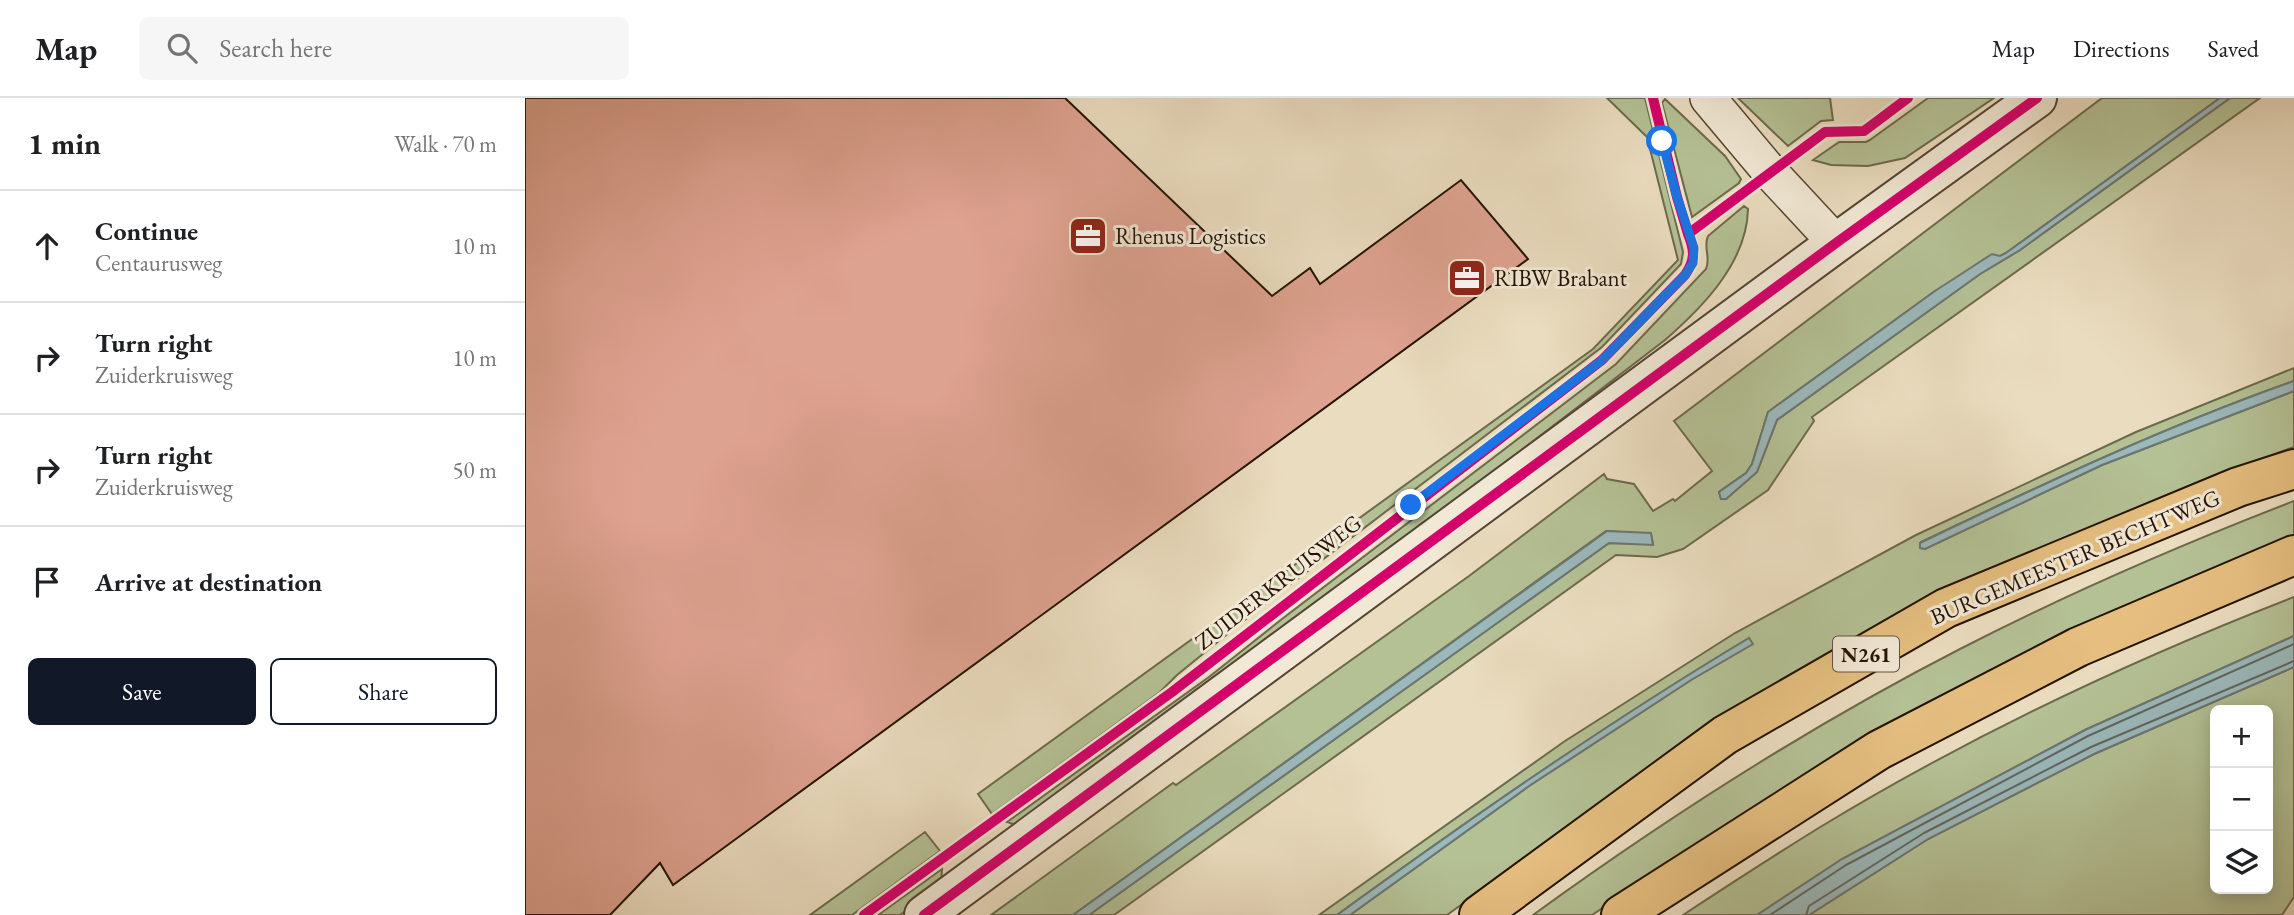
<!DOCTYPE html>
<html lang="en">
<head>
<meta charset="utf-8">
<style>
	:root { --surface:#fff; --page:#f6f6f6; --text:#202124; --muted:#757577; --line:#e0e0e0; --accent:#111827 }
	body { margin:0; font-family:"EB Garamond",serif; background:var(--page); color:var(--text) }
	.controls { position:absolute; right:21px; bottom:21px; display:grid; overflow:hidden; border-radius:10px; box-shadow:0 4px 18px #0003 }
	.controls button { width:63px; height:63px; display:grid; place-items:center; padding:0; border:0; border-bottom:2px solid var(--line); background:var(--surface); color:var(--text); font:35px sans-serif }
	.stop { position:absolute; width:21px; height:21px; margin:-16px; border:5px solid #1a73e8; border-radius:50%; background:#fff }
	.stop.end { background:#1a73e8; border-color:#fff; box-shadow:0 2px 7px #0008 }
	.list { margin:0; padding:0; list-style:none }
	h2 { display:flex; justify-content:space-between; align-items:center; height:91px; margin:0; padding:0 28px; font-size:30px }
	h2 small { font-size:23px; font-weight:400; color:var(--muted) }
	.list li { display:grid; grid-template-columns:46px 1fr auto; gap:21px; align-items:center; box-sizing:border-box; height:112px; padding:0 28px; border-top:2px solid var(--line) }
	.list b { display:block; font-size:26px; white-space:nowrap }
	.list p { margin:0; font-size:23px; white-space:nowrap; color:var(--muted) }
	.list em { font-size:23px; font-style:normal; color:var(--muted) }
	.actions { display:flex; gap:14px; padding:21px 28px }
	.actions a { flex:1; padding:16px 0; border:2px solid var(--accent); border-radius:10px; text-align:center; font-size:24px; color:var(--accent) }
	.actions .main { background:var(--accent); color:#fff }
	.icon { flex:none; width:38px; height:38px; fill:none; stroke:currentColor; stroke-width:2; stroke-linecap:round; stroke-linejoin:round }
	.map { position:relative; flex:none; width:1769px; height:817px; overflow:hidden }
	header { display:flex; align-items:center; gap:42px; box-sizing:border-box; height:98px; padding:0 35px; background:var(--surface); border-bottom:2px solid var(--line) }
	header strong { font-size:33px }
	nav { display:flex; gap:38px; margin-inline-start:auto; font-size:24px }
	.search { width:490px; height:63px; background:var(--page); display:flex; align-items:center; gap:18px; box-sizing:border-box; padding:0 24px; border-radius:10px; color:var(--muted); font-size:26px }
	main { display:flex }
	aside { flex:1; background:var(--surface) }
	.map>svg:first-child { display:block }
	.green { fill:#b4c195; stroke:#6c6a4c; stroke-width:2; fill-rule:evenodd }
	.water { fill:#9bb9bb; stroke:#6b7672; stroke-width:2 }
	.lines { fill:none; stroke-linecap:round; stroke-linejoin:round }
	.shore { stroke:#606660; stroke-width:2 }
	.building { fill:#dea290; stroke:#241204; stroke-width:2 }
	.minor-casing { stroke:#564433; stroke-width:38 }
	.tertiary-casing { stroke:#564433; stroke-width:42 }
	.primary-casing { stroke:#241204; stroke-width:42 }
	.minor { stroke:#f1e8d5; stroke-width:35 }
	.tertiary { stroke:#f1e8d5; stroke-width:38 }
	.primary { stroke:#e5be80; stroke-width:38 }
	.cycleway-casing { stroke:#f1e8d5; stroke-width:15 }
	.cycleway { stroke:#d6006c; stroke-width:10 }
	.route { stroke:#1a73e8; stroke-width:9 }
	.labels { text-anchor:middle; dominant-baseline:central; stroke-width:6; stroke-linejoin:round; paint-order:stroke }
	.shield { fill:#f1e8d5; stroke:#625243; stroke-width:2 }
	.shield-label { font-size:21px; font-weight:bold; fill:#241204 }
	.poi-label { font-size:23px; fill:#241204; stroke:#f1e8d5; text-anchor:start }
	.street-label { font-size:23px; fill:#241204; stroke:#f1e8d5 }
</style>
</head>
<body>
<header>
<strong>Map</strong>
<div class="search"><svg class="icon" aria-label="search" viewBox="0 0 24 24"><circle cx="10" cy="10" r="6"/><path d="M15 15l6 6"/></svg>Search here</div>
<nav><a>Map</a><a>Directions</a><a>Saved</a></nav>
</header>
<main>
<aside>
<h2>1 min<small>Walk · 70 m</small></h2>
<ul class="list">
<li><svg class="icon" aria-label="ahead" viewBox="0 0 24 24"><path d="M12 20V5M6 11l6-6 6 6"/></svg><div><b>Continue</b><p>Centaurusweg</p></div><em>10 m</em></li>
<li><svg class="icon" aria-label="right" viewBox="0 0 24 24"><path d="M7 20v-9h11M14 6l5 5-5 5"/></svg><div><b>Turn right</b><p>Zuiderkruisweg</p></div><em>10 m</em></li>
<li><svg class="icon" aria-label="right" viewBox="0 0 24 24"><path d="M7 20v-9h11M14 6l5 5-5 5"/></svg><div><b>Turn right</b><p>Zuiderkruisweg</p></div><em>50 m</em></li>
<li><svg class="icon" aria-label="arrive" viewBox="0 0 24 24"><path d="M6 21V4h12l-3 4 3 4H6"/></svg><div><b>Arrive at destination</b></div></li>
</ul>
<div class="actions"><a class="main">Save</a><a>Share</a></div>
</aside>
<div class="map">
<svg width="1769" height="817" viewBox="0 0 1769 817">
	<rect width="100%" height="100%" fill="#eadcbf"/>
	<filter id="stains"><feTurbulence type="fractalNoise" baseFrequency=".00286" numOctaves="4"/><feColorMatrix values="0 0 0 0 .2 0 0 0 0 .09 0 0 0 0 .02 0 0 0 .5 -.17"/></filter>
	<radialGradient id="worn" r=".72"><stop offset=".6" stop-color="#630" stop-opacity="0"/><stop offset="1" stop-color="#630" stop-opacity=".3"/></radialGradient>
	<!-- green -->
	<path class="green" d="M 1082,0 L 1120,0 L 1158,154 L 1156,166 L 1077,249 L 742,504 L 652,577 L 635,594 L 467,716 L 453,696 L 1068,251 L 1153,162 L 1122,39 Z
		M 1213,0 L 1305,0 L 1308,22 L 1296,23 L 1263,48 Z
		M 1403,0 L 1469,0 L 1380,60 L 1343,68 L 1306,67 L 1288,62 L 1314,44 L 1341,44 L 1345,42 Z
		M 1577,0 L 1695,0 L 1481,155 L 1410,193 L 1243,314 L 1227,366 L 1221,375 L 1194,394 L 1196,401 L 1201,401 L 1232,374 L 1252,322 L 1455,176 L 1495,152 L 1705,0 L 1735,0 L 1287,319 L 1289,323 L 1243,392 L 1158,451 L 1132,459 L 1091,457 L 589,817 L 564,817 L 1084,445 L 1128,446 L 1126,436 L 1081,433 L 548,817 L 466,817 L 648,685 L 651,687 L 944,478 L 1079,376 L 1082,381 L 1109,386 L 1128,413 L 1148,401 L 1150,403 L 1187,373 L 1149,323 Z
		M 1140,1 L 1200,58 L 1216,81 L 1214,85 L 1167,119 L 1137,5 Z
		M 1219,108 L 1223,111 C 1222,164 1178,209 1140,242 L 766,529 L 496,729 L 482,724 L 684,579 L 757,521 L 1091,266 L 1181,171 C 1186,160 1178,149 1183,138 Z
		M 1769,270 L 1769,283 C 1641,328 1518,386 1396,444 L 1395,450 L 1400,451 L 1577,367 L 1769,293 L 1769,349 L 1725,365 L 1001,760 L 922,817 L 825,817 L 1004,688 L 1166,582 L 1227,546 L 1224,540 C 1082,625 946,720 812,817 L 794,817 L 1040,643 L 1210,535 L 1391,437 L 1611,334 Z
		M 1769,403 L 1769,444 L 1266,687 L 1201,727 L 1067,817 L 1008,817 C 1143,719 1287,627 1435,551 C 1544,495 1655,447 1769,403 Z
		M 1769,499 L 1769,538 L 1560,632 L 1317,761 L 1232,817 L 1158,817 C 1202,788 1247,759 1292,731 C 1443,639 1604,563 1769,499 Z
		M 1769,569 L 1769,799 L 1757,817 L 1284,817 L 1403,741 L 1569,656 ZM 1690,612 L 1743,612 L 1743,791 L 1690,791 Z
		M 400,734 L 415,753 L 327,817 L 285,817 Z
		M 417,771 L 416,787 L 375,817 L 353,817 Z"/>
	<!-- water -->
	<path class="water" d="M 1695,0 L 1705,0 L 1495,152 L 1455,176 L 1252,322 L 1232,374 L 1201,401 L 1196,401 L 1194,394 L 1221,375 L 1227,366 L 1243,314 L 1410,193 L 1467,156 L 1475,158 L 1481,155 Z
		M 1769,283 L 1769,293 L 1577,367 L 1400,451 L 1395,450 L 1395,445 C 1518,386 1641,328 1769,283 Z
		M 1082,433 L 1126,435 L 1128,447 L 1084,445 L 564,817 L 548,817 Z
		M 1769,538 L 1769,569 L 1569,656 L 1403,741 L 1284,817 L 1232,817 L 1317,761 L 1560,632 Z
		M 1224,540 L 1228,546 L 1166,582 L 1004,688 L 825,817 L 812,817 C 946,720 1082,625 1224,540 Z"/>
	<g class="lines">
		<!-- shore -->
		<path class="shore" d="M 1245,817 L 1321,767 L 1563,638 L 1769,546
			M 1281,817 L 1284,808 L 1399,735 L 1566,649 L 1769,563"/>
	</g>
	<!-- building -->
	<path class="building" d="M 0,0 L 540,0 L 747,198 L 785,170 L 795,186 L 936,82 L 1003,161 L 148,787 L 135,765 L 85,817 L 0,817 Z"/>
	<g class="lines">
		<defs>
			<path id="minor" d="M 1183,0 L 1246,75 L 1311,145"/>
			<path id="tertiary" d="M 399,817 L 1311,145 L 1512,0"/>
			<path id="primary" d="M 954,817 L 1200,637 L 1421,510 L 1713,389 L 1769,371
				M 1096,817 L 1354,652 L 1553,549 L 1769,457"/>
		</defs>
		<!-- minor casing -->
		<use href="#minor" class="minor-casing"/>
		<!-- tertiary casing -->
		<use href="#tertiary" class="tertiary-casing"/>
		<!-- primary casing -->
		<use href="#primary" class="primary-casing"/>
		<!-- minor -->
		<use href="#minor" class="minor"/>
		<!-- tertiary -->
		<use href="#tertiary" class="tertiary"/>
		<!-- primary -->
		<use href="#primary" class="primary"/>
		<defs>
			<path id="cycleway" d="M 1128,0 L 1152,99 L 1163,136
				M 339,817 L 647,594 L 1077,262 L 1160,177 C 1170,162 1170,153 1163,136 L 1300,34 L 1339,33 L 1383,0
				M 399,817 L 1311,145 L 1512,0"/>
		</defs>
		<!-- cycleway casing -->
		<use href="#cycleway" class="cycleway-casing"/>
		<!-- cycleway -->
		<use href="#cycleway" class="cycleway"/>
	</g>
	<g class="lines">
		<!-- route -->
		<path class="route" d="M 886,407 L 1077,262 L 1160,177 L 1168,165 L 1169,150 L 1152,99 L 1137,43"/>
	</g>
	<!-- icons -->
	<defs>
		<symbol id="office-square" viewBox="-11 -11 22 22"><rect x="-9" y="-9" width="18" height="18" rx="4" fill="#8f2418" stroke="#f1e8d5"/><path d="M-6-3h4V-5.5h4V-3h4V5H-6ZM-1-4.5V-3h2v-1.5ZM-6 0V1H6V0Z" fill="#fff"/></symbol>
	</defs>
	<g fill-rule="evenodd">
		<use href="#office-square" x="541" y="116" width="44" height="44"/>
		<use href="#office-square" x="920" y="158" width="44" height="44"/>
	</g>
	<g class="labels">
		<!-- shield labels -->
		<rect class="shield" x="1308" y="538.5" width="66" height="35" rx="5"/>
		<g class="shield-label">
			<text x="1341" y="556">N261</text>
		</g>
		<!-- poi labels -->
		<g class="poi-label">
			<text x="590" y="138">Rhenus Logistics</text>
			<text x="969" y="180">RIBW Brabant</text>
		</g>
		<!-- street labels -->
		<g class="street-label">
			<text transform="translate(1550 459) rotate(-23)">BURGEMEESTER BECHTWEG</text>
			<text transform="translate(753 484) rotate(-38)">ZUIDERKRUISWEG</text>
		</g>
	</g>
	<rect width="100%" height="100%" filter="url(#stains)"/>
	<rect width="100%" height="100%" fill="url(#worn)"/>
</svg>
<div class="controls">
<button>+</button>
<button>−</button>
<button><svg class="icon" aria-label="layers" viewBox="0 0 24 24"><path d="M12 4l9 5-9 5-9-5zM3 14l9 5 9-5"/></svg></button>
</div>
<div class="stop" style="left:1137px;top:43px"></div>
<div class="stop end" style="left:886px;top:407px"></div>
</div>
</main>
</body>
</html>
